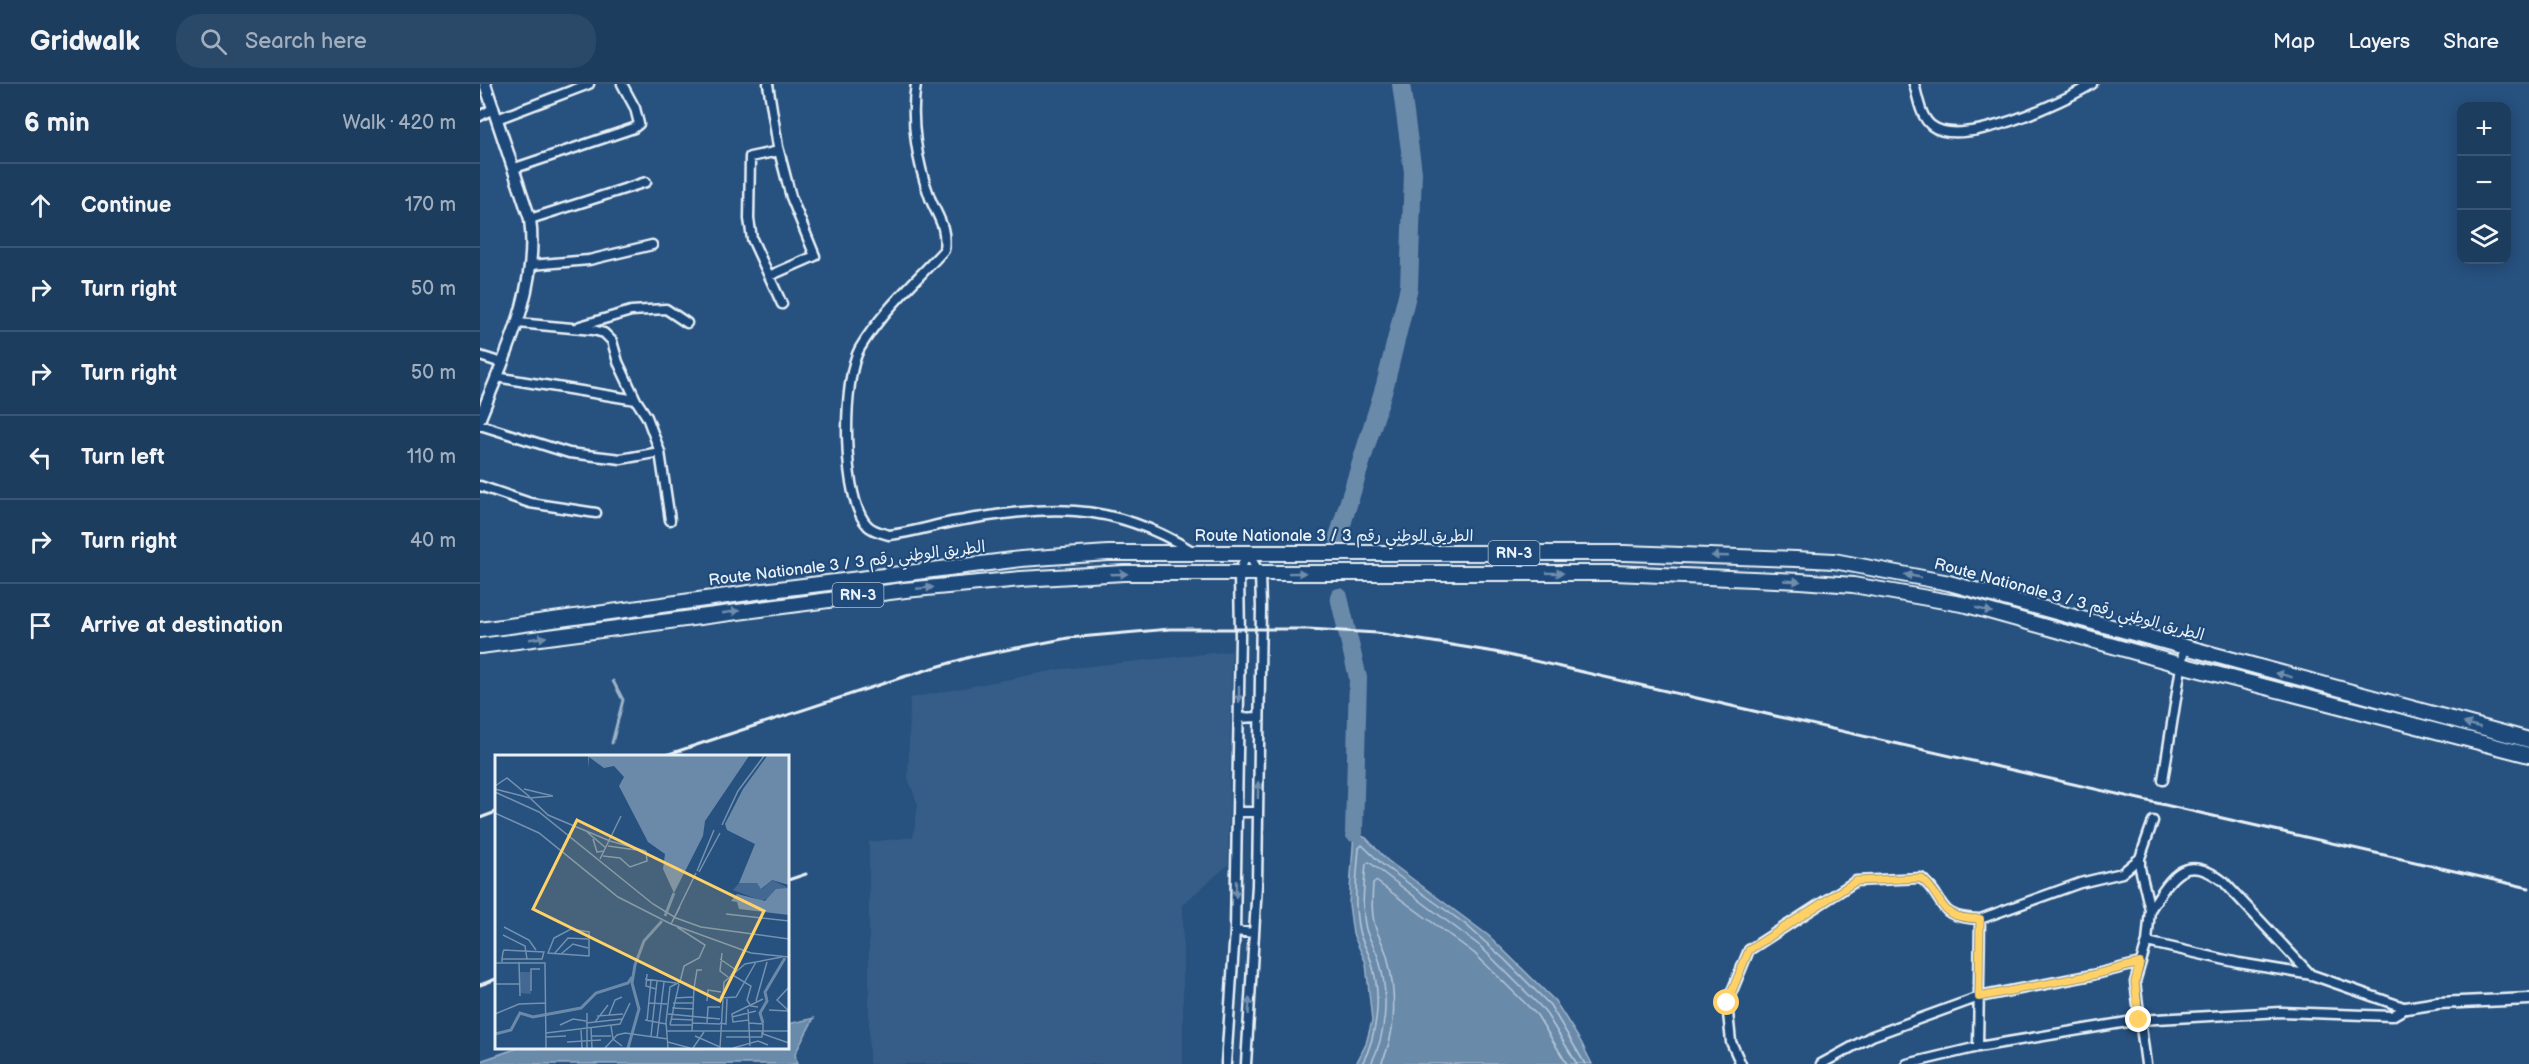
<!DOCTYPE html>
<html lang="en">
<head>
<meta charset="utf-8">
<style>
	:root { --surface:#1d3d5f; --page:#2a4868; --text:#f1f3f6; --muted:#a0aebd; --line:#3b5674 }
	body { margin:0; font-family:"Balsamiq Sans","Playpen Sans Arabic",sans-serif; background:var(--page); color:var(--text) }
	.controls { position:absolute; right:18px; top:18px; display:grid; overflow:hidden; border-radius:12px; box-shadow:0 3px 15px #0003 }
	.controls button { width:54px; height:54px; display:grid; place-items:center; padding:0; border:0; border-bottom:2px solid var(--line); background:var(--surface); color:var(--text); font:30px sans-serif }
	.stop { position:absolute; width:18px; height:18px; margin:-14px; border:4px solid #ffd166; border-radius:50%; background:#fff }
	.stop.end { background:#ffd166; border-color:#fff; box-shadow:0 2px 6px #0008 }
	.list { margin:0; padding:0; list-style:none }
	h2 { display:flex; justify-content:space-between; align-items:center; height:78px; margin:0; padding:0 24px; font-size:26px }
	h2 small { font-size:20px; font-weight:400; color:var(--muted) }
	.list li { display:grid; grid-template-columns:39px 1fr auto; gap:18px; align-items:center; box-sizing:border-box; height:84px; padding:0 24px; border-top:2px solid var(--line) }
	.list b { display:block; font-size:22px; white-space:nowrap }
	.list em { font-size:20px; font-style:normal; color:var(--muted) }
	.icon { flex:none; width:33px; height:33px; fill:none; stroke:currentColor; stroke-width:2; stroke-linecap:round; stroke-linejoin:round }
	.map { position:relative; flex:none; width:2049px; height:980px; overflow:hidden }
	header { display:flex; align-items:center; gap:36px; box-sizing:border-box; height:84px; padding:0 30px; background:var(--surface); border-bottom:2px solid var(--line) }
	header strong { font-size:28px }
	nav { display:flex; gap:33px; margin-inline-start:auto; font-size:21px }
	.search { width:420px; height:54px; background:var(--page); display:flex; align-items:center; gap:15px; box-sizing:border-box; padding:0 21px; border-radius:24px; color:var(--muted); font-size:22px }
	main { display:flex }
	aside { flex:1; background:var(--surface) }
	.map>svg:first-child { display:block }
	.built { fill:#355d88 }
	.water { fill:#6b8aaa; stroke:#9db3c9; stroke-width:1.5 }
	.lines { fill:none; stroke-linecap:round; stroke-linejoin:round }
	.shore { stroke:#b6c8d9; stroke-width:1.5 }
	.stream { stroke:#9db3c9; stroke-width:3 }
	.river { stroke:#6b8aaa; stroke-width:18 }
	.minor-casing { stroke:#e8f1f8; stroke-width:13 }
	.tertiary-casing { stroke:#e8f1f8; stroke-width:15 }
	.trunk-casing { stroke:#e8f1f8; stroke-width:18 }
	.minor { stroke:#1f4a7a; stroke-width:8 }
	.tertiary { stroke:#1f4a7a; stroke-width:10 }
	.trunk { stroke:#1f4a7a; stroke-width:14 }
	.rail { stroke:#e8f1f8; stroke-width:3 }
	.oneway { fill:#6f8dac }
	.route { stroke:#ffd166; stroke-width:8 }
	.labels { text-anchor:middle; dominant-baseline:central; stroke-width:4.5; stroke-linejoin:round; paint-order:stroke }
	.shield { fill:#1f4a7a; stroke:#acbfd2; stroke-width:1.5 }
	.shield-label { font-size:15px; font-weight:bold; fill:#e8f1f8 }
	.street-label { font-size:16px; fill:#e8f1f8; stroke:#1f4a7a }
	.inset-river { fill:none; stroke:#6b8aaa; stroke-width:3 }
	.inset-road { fill:none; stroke:#7491af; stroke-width:1.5 }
	.view { fill:#ffd166; fill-opacity:0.15; stroke:#ffd166; stroke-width:3 }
	.inset-edge { fill:none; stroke:#e8f1f8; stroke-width:3 }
</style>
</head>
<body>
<header>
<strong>Gridwalk</strong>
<div class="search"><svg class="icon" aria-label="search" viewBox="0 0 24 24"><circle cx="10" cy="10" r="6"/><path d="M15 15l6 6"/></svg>Search here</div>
<nav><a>Map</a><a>Layers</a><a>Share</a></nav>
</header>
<main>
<aside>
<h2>6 min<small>Walk · 420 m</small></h2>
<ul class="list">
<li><svg class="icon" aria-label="ahead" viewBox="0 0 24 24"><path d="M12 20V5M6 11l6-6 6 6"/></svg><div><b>Continue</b></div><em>170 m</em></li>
<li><svg class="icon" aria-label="right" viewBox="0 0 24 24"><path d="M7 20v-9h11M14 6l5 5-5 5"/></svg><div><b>Turn right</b></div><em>50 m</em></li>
<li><svg class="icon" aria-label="right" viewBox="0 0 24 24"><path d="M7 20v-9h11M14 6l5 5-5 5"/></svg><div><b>Turn right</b></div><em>50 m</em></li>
<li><svg class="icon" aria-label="left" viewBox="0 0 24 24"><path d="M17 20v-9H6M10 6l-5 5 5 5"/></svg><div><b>Turn left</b></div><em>110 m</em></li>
<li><svg class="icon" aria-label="right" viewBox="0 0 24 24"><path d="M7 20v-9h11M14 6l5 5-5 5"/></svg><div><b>Turn right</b></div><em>40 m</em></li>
<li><svg class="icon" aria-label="arrive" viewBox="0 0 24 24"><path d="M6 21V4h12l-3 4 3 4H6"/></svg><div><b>Arrive at destination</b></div></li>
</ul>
</aside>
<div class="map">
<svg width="2049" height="980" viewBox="0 0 2049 980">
	<rect width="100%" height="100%" fill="#27517f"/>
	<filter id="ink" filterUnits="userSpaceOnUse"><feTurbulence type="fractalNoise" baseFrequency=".0167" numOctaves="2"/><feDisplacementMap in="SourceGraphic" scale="12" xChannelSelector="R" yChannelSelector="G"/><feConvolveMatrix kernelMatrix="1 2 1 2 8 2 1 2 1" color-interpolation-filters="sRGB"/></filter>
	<g filter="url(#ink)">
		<!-- built -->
		<path class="built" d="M 752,567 L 748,781 L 703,820 L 703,980 L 389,980 L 389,758 L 433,753 L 438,721 L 428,694 L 430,614 L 582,585 Z"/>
		<!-- water -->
		<path class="water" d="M 874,749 L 886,754 L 907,776 L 1009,852 L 1075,917 L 1101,958 L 1112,980 L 876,980 L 886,960 L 892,937 L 886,879 L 873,850 L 869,820 Z
			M 334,934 L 315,970 L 317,980 L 0,980 L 0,977 L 38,964 L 308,964 L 308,940 Z"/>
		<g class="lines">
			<!-- shore -->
			<path class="shore" d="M 882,980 C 898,950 902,910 891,877 C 888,866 881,857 879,847 C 873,819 877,791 879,764 L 882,761 L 903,781 L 985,840 L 1024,875 L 1070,921 L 1105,980
				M 891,980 C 907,949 909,909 899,876 C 896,865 889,856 886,845 C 881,824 884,802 886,780 L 889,778 L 1000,862 L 1064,926 L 1097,980
				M 901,980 C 917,949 916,910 908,876 C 906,865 900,856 896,845 C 891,831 892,815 893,799 L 896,797 L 994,869 L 1057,931 L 1087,980"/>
			<!-- stream -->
			<path class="stream" d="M 132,659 L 143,616 L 133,597"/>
			<!-- river -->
			<path class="river" d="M 858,453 L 905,301 L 929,203 L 933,88 L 921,0
				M 859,513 L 878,594 L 874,749"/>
			<defs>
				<path id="minor" d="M 288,0 L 298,63 L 311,113 L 335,172 L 289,192
					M 436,0 C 430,36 437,79 450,114 C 458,134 467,142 464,166 C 436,197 402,227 380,264 C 362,295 361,416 388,442 C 393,447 402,449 409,451 C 430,449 451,442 472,438 C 564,422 629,415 712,467
					M 1434,0 C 1438,13 1440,33 1452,42 C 1482,65 1583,18 1612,0
					M 0,32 L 14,24
					M 17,35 L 109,0
					M 299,67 L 270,73 L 269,135 L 272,155 L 302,220
					M 35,84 L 154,44 L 159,40 L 155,24 L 142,0
					M 50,135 L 166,98
					M 51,181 L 109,176 L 172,161
					M 38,239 L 113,246 L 124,249 L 132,257 L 138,278 L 156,316 L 167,333 L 180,368 L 190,436
					M 100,242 L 151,227 L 186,225 L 207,239
					M 0,272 L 22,279
					M 16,293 L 156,316
					M 0,341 L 89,369 L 141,375 L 180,368
					M 0,402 L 50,419 L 116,429
					M 759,634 L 779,633
					M 1683,696 L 1704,564
					M 758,728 L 778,728
					M 1670,826 C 1691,793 1705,767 1744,798 L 1831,891
					M 755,847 L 774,849
					M 1667,858 L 1759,879 L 1832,891 L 1926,924
					M 1498,963 L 1500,835
					M 746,980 L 755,847 L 760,552 L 759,490 L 767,468
					M 766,980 L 777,801 L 781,523 L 780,490 L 767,468
					M 1261,980 L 1251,958 L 1247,919 L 1269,866 L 1376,797 L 1441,794 C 1468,815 1453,834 1500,835 L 1600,799 L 1642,789 L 1660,774
					M 1341,980 L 1392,952 L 1499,913 L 1612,891 L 1660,879
					M 1427,980 L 1498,963 L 1659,936 L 1801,928 L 1912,932 L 1926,924
					M 1666,980 L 1655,898 L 1667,858 L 1670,826 L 1660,784 L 1660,774 L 1673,737"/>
				<path id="tertiary" d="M 0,334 C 25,271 59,205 50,135 L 5,0
					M 1926,924 L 1958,919 L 2049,915"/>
				<path id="trunk" d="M 0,546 L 291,506 L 541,475 L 628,469 L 1145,469 L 1316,475 L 1354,477 L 1469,499 L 2049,656
					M 0,562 L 425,506 L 541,495 L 644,489 L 1135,489 L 1320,497 L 1373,501 L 1487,521 L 1701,581 L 2049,671"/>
			</defs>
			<!-- minor casing -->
			<use href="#minor" class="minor-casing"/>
			<!-- tertiary casing -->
			<use href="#tertiary" class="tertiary-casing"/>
			<!-- trunk casing -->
			<use href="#trunk" class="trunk-casing"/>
			<!-- minor -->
			<use href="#minor" class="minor"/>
			<!-- tertiary -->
			<use href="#tertiary" class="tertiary"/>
			<!-- trunk -->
			<use href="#trunk" class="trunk"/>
			<!-- rail -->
			<path class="rail" d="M 183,672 L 423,593 L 490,573 L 588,554 L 690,545 L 828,545 L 897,549 L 1015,568 L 2049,804
				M 0,734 L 16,728
				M 308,796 L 326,790
				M 0,901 L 16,895"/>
		</g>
		<!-- one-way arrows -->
		<defs><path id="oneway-solid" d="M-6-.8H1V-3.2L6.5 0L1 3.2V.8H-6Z" transform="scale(1.5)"/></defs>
		<g class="oneway">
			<use href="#oneway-solid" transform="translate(1240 472) rotate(-178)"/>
			<use href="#oneway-solid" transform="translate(817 489) rotate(-1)"/>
			<use href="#oneway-solid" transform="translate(1075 489) rotate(1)"/>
			<use href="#oneway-solid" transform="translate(639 490) rotate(-2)"/>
			<use href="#oneway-solid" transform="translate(1433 492) rotate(-169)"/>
			<use href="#oneway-solid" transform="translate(1312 497) rotate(3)"/>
			<use href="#oneway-solid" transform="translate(445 504) rotate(-5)"/>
			<use href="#oneway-solid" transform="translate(1504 526) rotate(15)"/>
			<use href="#oneway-solid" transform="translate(251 528) rotate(-8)"/>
			<use href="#oneway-solid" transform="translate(58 554) rotate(-8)"/>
			<use href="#oneway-solid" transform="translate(1804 591) rotate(-165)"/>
			<use href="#oneway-solid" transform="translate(759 610) rotate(90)"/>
			<use href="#oneway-solid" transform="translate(1992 641) rotate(-165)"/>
			<use href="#oneway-solid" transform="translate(778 706) rotate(-89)"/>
			<use href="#oneway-solid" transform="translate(756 805) rotate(90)"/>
			<use href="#oneway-solid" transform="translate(769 922) rotate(-87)"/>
		</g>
	</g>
	<g class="lines" filter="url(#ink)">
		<!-- route -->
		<path class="route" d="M 1247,919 L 1269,866 L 1376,797 L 1441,794 C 1468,816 1453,834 1500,835 L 1499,913 L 1612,891 L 1660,879 L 1655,898 L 1659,936"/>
	</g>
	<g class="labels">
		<!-- shield labels -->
		<g class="shield">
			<rect x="1008.5" y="457" width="51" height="24" rx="4.5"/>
			<rect x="352.5" y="499" width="51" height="24" rx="4.5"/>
		</g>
		<g class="shield-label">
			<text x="1034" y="469">RN-3</text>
			<text x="378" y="511">RN-3</text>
		</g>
		<!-- street labels -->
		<g class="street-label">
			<text x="854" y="452">Route Nationale 3 / الطريق الوطني رقم 3</text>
			<text transform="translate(367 480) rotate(-7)">Route Nationale 3 / الطريق الوطني رقم 3</text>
			<text transform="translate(1589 516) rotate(15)">Route Nationale 3 / الطريق الوطني رقم 3</text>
		</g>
	</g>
	<!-- overview -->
	<g transform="translate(15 671)">
		<rect width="294" height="294" fill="#27517f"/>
		<path d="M 277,125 L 294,133 L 267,146 L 238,135 L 244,128 L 262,128 L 267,134 ZM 25,217 L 35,217 L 36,239 L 25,238 Z" fill="#436891"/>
		<path d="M 93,1 L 254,1 L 210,66 L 208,81 L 179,138 L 168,114 L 170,99 L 153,87 L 124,31 L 129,22 L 119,11 L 109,13 L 94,2 L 93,13 ZM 272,1 L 294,1 L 294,130 L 277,125 L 266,134 L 262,128 L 244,128 L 260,89 L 232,75 L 230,69 L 248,34 ZM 294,133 L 294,160 L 244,154 L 242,147 L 236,146 L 242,139 L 270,146 L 281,134 Z" fill="#6b8aaa"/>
		<path class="inset-river" d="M 170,161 L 179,138M 268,268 L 265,258 L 272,246 L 270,237 L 290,203M 0,279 L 16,275 L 25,258 L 38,262 L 86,253 L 101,238 L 133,228 L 137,222M 133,293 L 144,254 L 137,228 L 140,210 L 149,186 L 167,166"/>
		<path class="inset-road" d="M 0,31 L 12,23 L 35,42M 0,34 L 35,43 L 53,60 L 115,86 L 151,96M 29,34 L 58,41M 0,37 L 44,57 L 158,149 L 181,163 L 206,172 L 294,184M 35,43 L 57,41M 0,58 L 44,78 L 123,142 L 176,169 L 256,198 L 294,202M 227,70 L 243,36 L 269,1M 92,77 L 111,93M 98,84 L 102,97 L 109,96M 113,91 L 149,96M 108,101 L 125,103 L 135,112 L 152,106 L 151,96M 105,104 L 126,61M 202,116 L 219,75M 204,117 L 225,78M 231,159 L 294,166M 176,169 L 201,118M 176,169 L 185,152M 9,172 L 34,185 L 41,195M 76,174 L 94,177 L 94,201 L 53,198 L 59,183 ZM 8,180 L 30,191 L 32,204M 227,198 L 225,216 L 233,222M 59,199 L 73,183 L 93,184M 66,199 L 78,189 L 93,193M 225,204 L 241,215M 7,207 L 7,204 L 8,197 L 9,195 L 49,197 L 47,204 L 7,204M 24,207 L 25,241M 0,208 L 50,208 L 51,293M 152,219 L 151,231 L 161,234M 236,219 L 256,231 L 252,245 L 256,251 L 263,252M 150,224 L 181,228M 0,229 L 25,229M 36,236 L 36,214 L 45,214M 180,243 L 198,242M 225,243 L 241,242 L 261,207M 212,246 L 213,235 L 226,237M 261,246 L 272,207M 154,248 L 172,249M 178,248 L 198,248M 177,253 L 199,254M 253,254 L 255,291M 274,255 L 293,256M 294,256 L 282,245 L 294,232M 0,259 L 24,249 L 51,248M 173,259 L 225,264M 114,260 L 120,245 L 127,242M 102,261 L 128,259M 237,262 L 261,256M 176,264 L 198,265M 150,265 L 171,269M 254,265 L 238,267 L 237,259 L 268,244M 152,266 L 156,225M 100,267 L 113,250M 91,268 L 127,264M 198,268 L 225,269M 212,268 L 213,252 L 225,252M 225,268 L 231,269 L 232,244M 254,268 L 268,269 L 268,279 L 294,288M 65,270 L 78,264 L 91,266M 175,270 L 184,229M 175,270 L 197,270M 116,271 L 118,284 L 127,291M 96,273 L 97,293M 86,275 L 87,293M 172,276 L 294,276M 197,276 L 199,233 L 202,215 L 207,215M 51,278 L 125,269 L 135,248M 97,281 L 116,281M 156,281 L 162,226M 200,281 L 225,292M 51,282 L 71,281M 231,282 L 267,282 L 267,277M 162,283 L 169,227M 72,287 L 106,285M 173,287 L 195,293M 92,293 L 92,258M 110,293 L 122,280 L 130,278 L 173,284M 173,293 L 171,267 L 175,232 L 185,227 L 189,211 L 204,203 L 210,190 L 182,172M 198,293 L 209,277M 225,293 L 229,227 L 250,209 L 287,202M 238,293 L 263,286 L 273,290"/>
		<path class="view" d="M 82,65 L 269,156 L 225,246 L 38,154 Z"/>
		<rect width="294" height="294" class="inset-edge"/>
	</g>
</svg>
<div class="controls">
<button>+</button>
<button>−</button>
<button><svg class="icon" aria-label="layers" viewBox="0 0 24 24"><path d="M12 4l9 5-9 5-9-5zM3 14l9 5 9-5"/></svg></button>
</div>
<div class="stop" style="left:1247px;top:919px"></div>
<div class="stop end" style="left:1659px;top:936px"></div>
</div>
</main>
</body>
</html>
